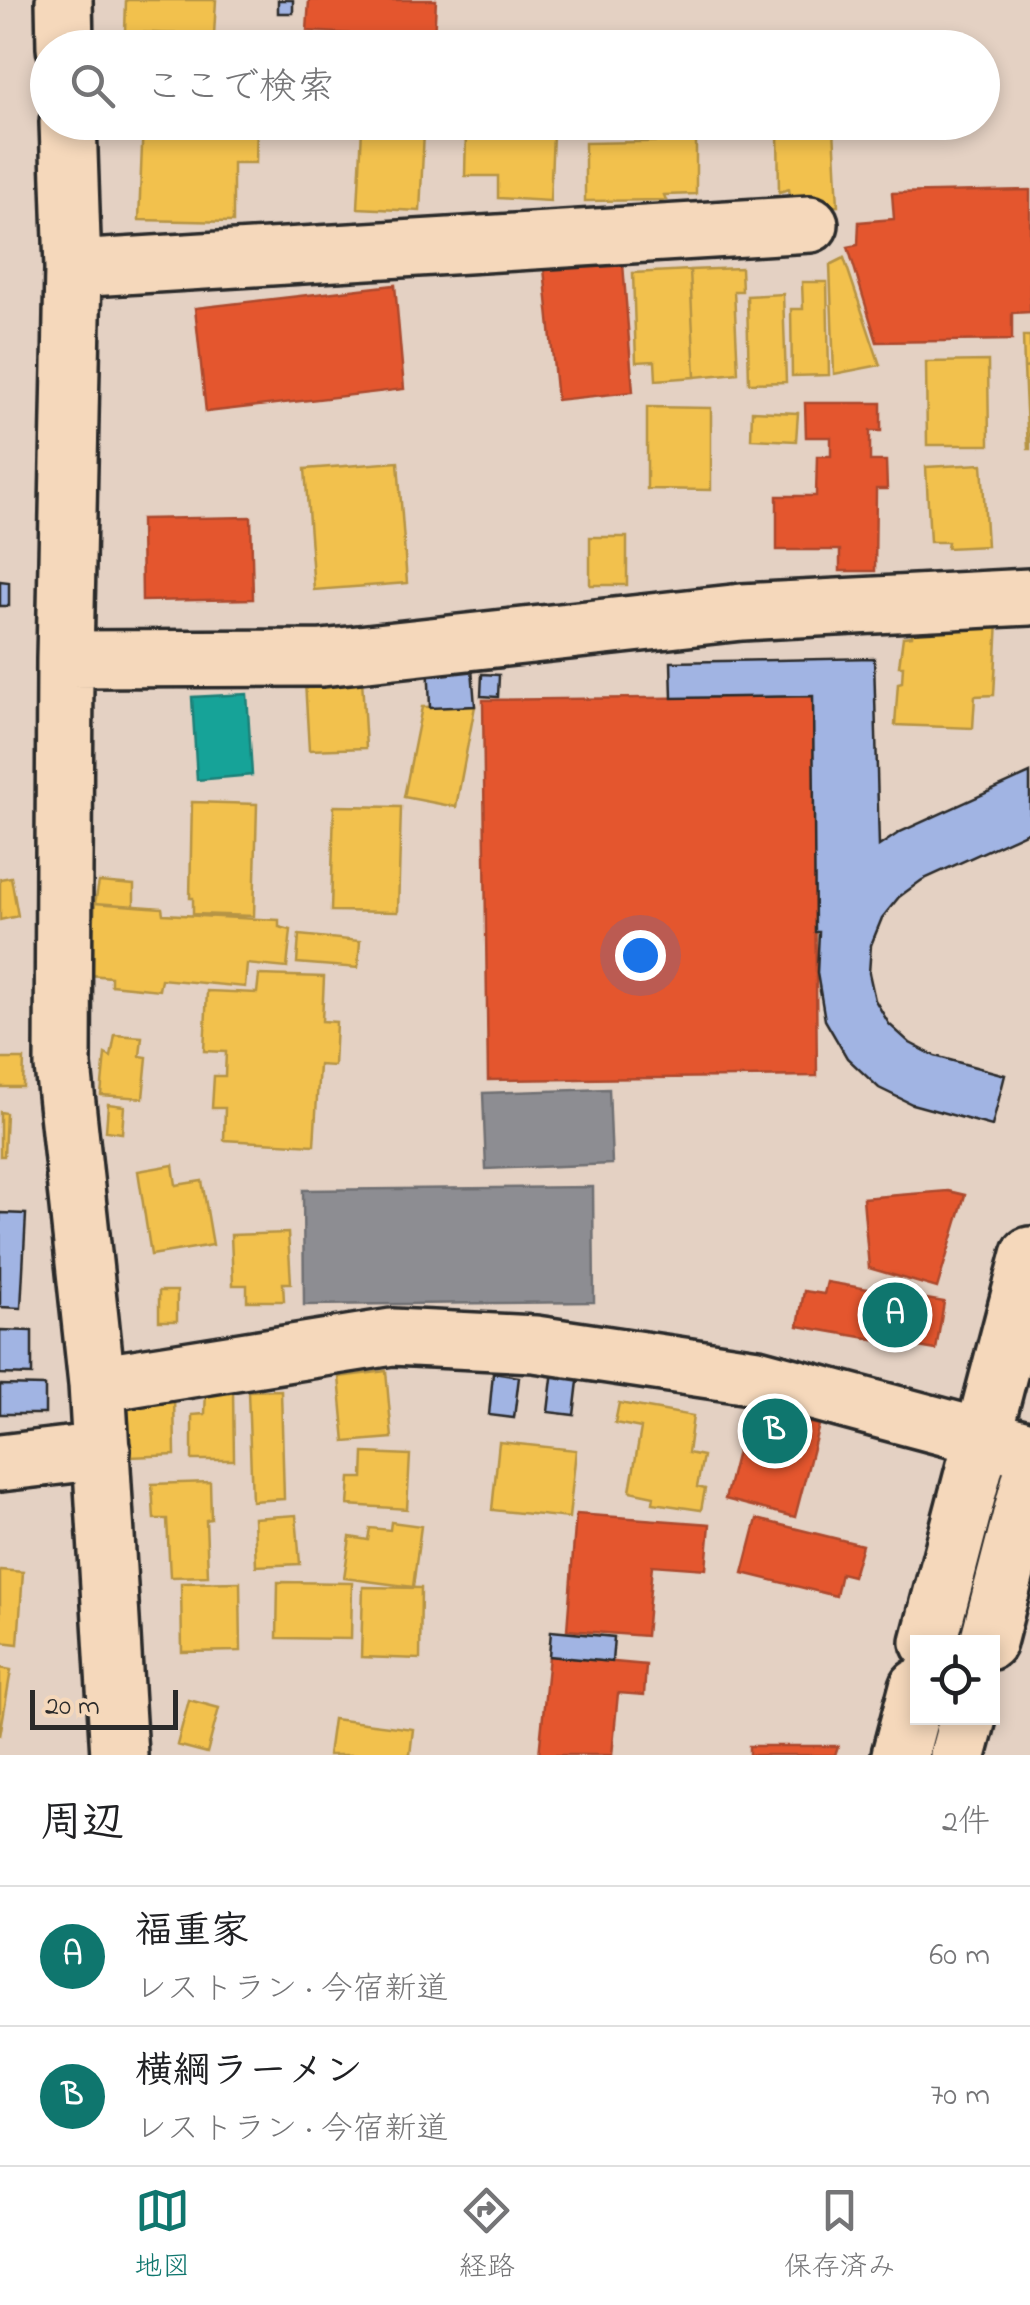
<!DOCTYPE html>
<html lang="ja">
<head>
<meta charset="utf-8">
<style>
	:root { --surface:#fff; --page:#f2f2f2; --text:#202124; --muted:#757577; --line:#e0e0e0; --accent:#0f766e }
	body { margin:0; font-family:"Indie Flower","Klee One",sans-serif; background:var(--page); color:var(--text) }
	.controls { position:absolute; right:30px; bottom:30px; display:grid; overflow:hidden; border-radius:0px; box-shadow:0 5px 15px #0003 }
	.controls button { width:90px; height:90px; display:grid; place-items:center; padding:0; border:0; border-bottom:2px solid var(--line); background:var(--surface); color:var(--text); font:50px sans-serif }
	.scale { position:absolute; left:30px; bottom:25px; width:148px; box-sizing:border-box; padding-left:10px; border:5px solid #2b2b2b; border-top:0; font-size:28px; line-height:35px; white-space:nowrap; color:#2b2b2b; -webkit-text-stroke:8px #f5d8bb; paint-order:stroke }
	.you { position:absolute; left:640px; top:955px; width:35px; height:35px; margin:-25px; border:8px solid #fff; border-radius:50%; background:#1a73e8; box-shadow:0 0 0 15px #1a73e833 }
	.badge { display:grid; place-items:center; width:65px; height:65px; border-radius:50%; background:var(--accent); color:#fff; font-size:32px; font-weight:700 }
	.pin { position:absolute; translate:-50% -50%; border:5px solid #fff; box-shadow:0 2px 10px #0006 }
	.list { margin:0; padding:0; list-style:none }
	h2 { display:flex; justify-content:space-between; align-items:center; height:130px; margin:0; padding:0 40px; font-size:42px }
	h2 small { font-size:32px; font-weight:400; color:var(--muted) }
	.list li { display:grid; grid-template-columns:65px 1fr auto; gap:30px; align-items:center; box-sizing:border-box; height:140px; padding:0 40px; border-top:2px solid var(--line) }
	.list b { display:block; font-size:38px; white-space:nowrap }
	.list p { margin:0; font-size:32px; white-space:nowrap; color:var(--muted) }
	.list em { font-size:32px; font-style:normal; color:var(--muted) }
	.icon { flex:none; width:55px; height:55px; fill:none; stroke:currentColor; stroke-width:2; stroke-linecap:round; stroke-linejoin:round }
	.map { position:relative; flex:none; width:1030px; height:1755px; overflow:hidden }
	.search { position:absolute; background:var(--surface); box-shadow:0 5px 15px #0003; left:30px; right:30px; top:30px; height:110px; display:flex; align-items:center; gap:25px; box-sizing:border-box; padding:0 35px; border-radius:55px; color:var(--muted); font-size:38px }
	.sheet { height:410px; background:var(--surface) }
	nav { display:flex; justify-content:space-around; align-items:center; box-sizing:border-box; height:140px; border-top:2px solid var(--line); background:var(--surface); font-size:28px; color:var(--muted) }
	nav a { display:grid; justify-items:center; gap:5px }
	nav .on { color:var(--accent) }
	.map>svg:first-child { display:block }
	.homes { fill:#f2c14e; stroke:#b69444; stroke-width:2.5 }
	.shops { fill:#e4572e; stroke:#ac4a2d; stroke-width:2.5 }
	.public { fill:#17a398; stroke:#1d7f77; stroke-width:2.5 }
	.industry { fill:#8d8d92; stroke:#707073; stroke-width:2.5 }
	.building { fill:#a1b4e3; stroke:#2b2b2b; stroke-width:2.5 }
	.lines { fill:none; stroke-linecap:round; stroke-linejoin:round }
	.minor-casing { stroke:#2b2b2b; stroke-width:62 }
	.highway-casing { stroke:#2b2b2b; stroke-width:62 }
	.minor { stroke:#f5d8bb; stroke-width:55 }
	.highway { stroke:#f5d8bb; stroke-width:55 }
</style>
</head>
<body>
<div class="map">
<svg width="1030" height="1755" viewBox="0 0 1030 1755">
	<rect width="100%" height="100%" fill="#e4d1c3"/>
	<filter id="ink" filterUnits="userSpaceOnUse"><feTurbulence type="fractalNoise" baseFrequency=".01" numOctaves="2"/><feDisplacementMap in="SourceGraphic" scale="20" xChannelSelector="R" yChannelSelector="G"/><feConvolveMatrix kernelMatrix="1 2 1 2 8 2 1 2 1" color-interpolation-filters="sRGB"/></filter>
	<g filter="url(#ink)">
		<!-- homes -->
		<path class="homes" d="M 126,0 L 216,0 L 214,35 L 125,32 Z
			M 143,122 L 232,122 L 232,127 L 257,127 L 256,163 L 233,163 L 233,222 L 139,220 Z
			M 378,122 L 452,122 L 452,130 L 378,128 Z
			M 362,129 L 424,132 L 420,211 L 358,208 Z
			M 834,129 L 838,206 L 799,208 L 791,201 L 789,189 L 779,192 L 778,132 Z
			M 466,131 L 553,134 L 550,201 L 498,198 L 498,176 L 465,176 Z
			M 696,141 L 696,194 L 664,195 L 666,200 L 585,201 L 585,143 Z
			M 844,258 L 880,365 L 834,374 L 830,265 Z
			M 741,268 L 742,291 L 734,291 L 738,373 L 695,377 L 690,270 Z
			M 690,270 L 695,377 L 656,380 L 655,361 L 636,362 L 633,273 Z
			M 802,282 L 827,282 L 829,375 L 792,376 L 791,309 L 803,309 Z
			M 783,294 L 786,382 L 749,383 L 747,296 Z
			M 1023,336 L 1030,336 L 1030,367 L 1024,368 Z
			M 988,361 L 989,445 L 927,445 L 926,362 Z
			M 1030,367 L 1030,449 L 1028,449 L 1024,368 Z
			M 647,407 L 711,408 L 711,490 L 647,489 Z
			M 752,411 L 798,413 L 796,441 L 751,439 Z
			M 398,462 L 407,583 L 314,590 L 305,469 Z
			M 982,464 L 987,546 L 947,548 L 948,542 L 930,542 L 926,467 Z
			M 590,537 L 627,537 L 627,585 L 590,585 Z
			M 914,617 L 998,620 L 994,695 L 975,696 L 973,728 L 895,725 L 898,683 L 902,682 L 903,666 L 899,666 L 903,637 L 912,636 Z
			M 362,679 L 366,748 L 309,750 L 305,681 Z
			M 475,706 L 456,807 L 404,797 L 422,707 Z
			M 192,802 L 257,804 L 254,916 L 193,914 L 193,898 L 190,898 Z
			M 334,806 L 401,807 L 398,912 L 331,911 Z
			M 11,877 L 18,916 L 0,920 L 0,879 Z
			M 99,882 L 134,885 L 134,906 L 95,903 Z
			M 95,903 L 162,908 L 163,914 L 279,920 L 279,927 L 291,930 L 287,968 L 247,964 L 245,987 L 161,979 L 159,990 L 111,985 L 111,977 L 90,975 Z
			M 299,935 L 360,941 L 358,968 L 297,963 Z
			M 259,975 L 324,977 L 322,1021 L 336,1022 L 334,1066 L 319,1065 L 314,1145 L 224,1140 L 225,1108 L 212,1108 L 214,1076 L 225,1076 L 226,1052 L 204,1051 L 207,991 L 257,993 Z
			M 115,1035 L 142,1037 L 140,1056 L 147,1057 L 143,1098 L 101,1095 L 105,1054 L 111,1057 Z
			M 0,1059 L 24,1059 L 23,1087 L 0,1087 Z
			M 108,1104 L 124,1106 L 122,1133 L 106,1131 Z
			M 0,1112 L 6,1113 L 4,1156 L 0,1156 Z
			M 173,1165 L 176,1185 L 202,1181 L 213,1245 L 151,1255 L 138,1171 Z
			M 288,1233 L 291,1283 L 283,1283 L 284,1301 L 247,1301 L 247,1285 L 233,1285 L 231,1235 Z
			M 159,1291 L 177,1291 L 177,1321 L 159,1321 Z
			M 386,1371 L 392,1438 L 345,1442 L 339,1377 Z
			M 281,1390 L 284,1499 L 252,1501 L 248,1391 Z
			M 206,1391 L 233,1391 L 234,1460 L 192,1460 L 192,1415 L 205,1414 Z
			M 174,1394 L 175,1455 L 131,1457 L 128,1408 L 135,1406 L 136,1396 Z
			M 619,1403 L 693,1416 L 688,1453 L 703,1456 L 697,1487 L 705,1489 L 701,1510 L 653,1503 L 654,1496 L 630,1491 L 641,1428 L 615,1423 Z
			M 499,1442 L 576,1450 L 569,1518 L 492,1510 Z
			M 364,1453 L 410,1455 L 407,1509 L 348,1505 L 350,1478 L 363,1478 Z
			M 210,1482 L 211,1519 L 206,1520 L 208,1576 L 170,1577 L 167,1519 L 154,1519 L 152,1484 Z
			M 296,1515 L 300,1564 L 256,1566 L 254,1518 Z
			M 391,1522 L 421,1526 L 413,1587 L 344,1578 L 350,1537 L 368,1540 L 370,1528 L 390,1530 Z
			M 0,1570 L 23,1572 L 18,1644 L 0,1642 Z
			M 240,1582 L 241,1651 L 182,1652 L 181,1583 Z
			M 278,1582 L 352,1583 L 351,1639 L 277,1638 Z
			M 363,1587 L 421,1588 L 420,1659 L 361,1657 Z
			M 0,1668 L 11,1670 L 0,1736 Z
			M 189,1700 L 219,1708 L 207,1753 L 177,1745 Z
			M 333,1719 L 413,1729 L 410,1755 L 328,1755 Z"/>
		<!-- shops -->
		<path class="shops" d="M 309,0 L 436,0 L 434,39 L 307,31 Z
			M 1030,190 L 1030,312 L 1012,313 L 1012,340 L 877,342 L 848,247 L 858,245 L 859,222 L 894,219 L 892,193 Z
			M 623,264 L 633,392 L 557,400 L 544,268 Z
			M 395,285 L 404,389 L 206,412 L 195,308 Z
			M 805,403 L 881,403 L 881,431 L 870,431 L 870,461 L 886,461 L 887,489 L 876,489 L 875,571 L 840,571 L 840,550 L 777,550 L 777,496 L 816,496 L 817,456 L 831,456 L 831,437 L 806,437 Z
			M 251,517 L 253,599 L 142,601 L 141,519 Z
			M 813,696 L 817,1076 L 488,1080 L 483,700 Z
			M 948,1191 L 965,1195 L 937,1288 L 869,1268 L 863,1198 Z
			M 827,1282 L 944,1302 L 936,1350 L 798,1326 L 804,1291 L 824,1294 Z
			M 748,1408 L 819,1425 L 795,1517 L 725,1499 Z
			M 576,1514 L 710,1524 L 706,1569 L 652,1565 L 646,1636 L 567,1630 Z
			M 757,1519 L 862,1545 L 853,1576 L 841,1573 L 836,1596 L 743,1573 Z
			M 549,1656 L 646,1665 L 644,1695 L 618,1693 L 612,1755 L 539,1755 Z
			M 749,1746 L 838,1746 L 835,1755 L 749,1755 Z"/>
		<!-- public -->
		<path class="public" d="M 247,694 L 252,775 L 197,780 L 192,697 Z"/>
		<!-- industry -->
		<path class="industry" d="M 609,1089 L 612,1164 L 486,1169 L 483,1093 Z
			M 593,1187 L 594,1302 L 304,1305 L 303,1190 Z"/>
		<!-- building -->
		<path class="building" d="M 278,0 L 293,0 L 293,13 L 278,13 Z
			M 475,31 L 525,31 L 524,48 L 475,48 Z
			M 455,34 L 475,34 L 474,48 L 455,47 Z
			M 0,581 L 9,582 L 9,606 L 0,606 Z
			M 471,656 L 475,706 L 430,708 L 428,658 Z
			M 874,658 L 879,846 L 900,832 L 1030,773 L 1030,831 L 922,880 L 899,897 L 882,918 L 871,945 L 869,973 L 875,1000 L 889,1024 L 910,1043 L 935,1056 L 1005,1075 L 992,1126 L 912,1104 L 879,1088 L 847,1058 L 825,1020 L 817,973 L 819,932 L 815,932 L 813,696 L 672,698 L 671,662 Z
			M 482,674 L 499,675 L 498,697 L 481,696 Z
			M 0,1213 L 26,1214 L 21,1308 L 0,1307 Z
			M 0,1330 L 32,1331 L 32,1375 L 0,1374 Z
			M 553,1370 L 579,1373 L 574,1415 L 548,1412 Z
			M 493,1373 L 519,1377 L 514,1418 L 489,1415 Z
			M 0,1385 L 45,1386 L 45,1414 L 0,1414 Z
			M 551,1631 L 614,1637 L 612,1662 L 549,1656 Z"/>
		<g class="lines">
			<defs>
				<path id="minor" d="M 64,0 L 65,48
					M 68,122 L 73,269 L 65,659 L 63,1066 L 97,1384 L 119,1755
					M 73,269 L 810,224
					M 65,659 L 322,658 L 742,612 L 1030,597
					M 97,1384 L 392,1337 L 535,1344 L 757,1377 L 1030,1450
					M 0,1463 L 102,1451"/>
				<path id="highway" d="M 929,1642 L 1030,1255
					M 988,1642 L 1030,1480
					M 900,1755 L 918,1687
					M 958,1755 L 968,1718"/>
			</defs>
			<!-- minor casing -->
			<use href="#minor" class="minor-casing"/>
			<!-- highway casing -->
			<use href="#highway" class="highway-casing"/>
			<!-- minor -->
			<use href="#minor" class="minor"/>
			<!-- highway -->
			<use href="#highway" class="highway"/>
		</g>
	</g>
</svg>
<div class="controls">
<button><svg class="icon" aria-label="locate" viewBox="0 0 24 24"><circle cx="12" cy="12" r="6"/><path d="M12 2v4M12 18v4M2 12h4M18 12h4"/></svg></button>
</div>
<div class="scale">20 m</div>
<div class="you"></div>
<div class="pin badge" style="left:895px;top:1315px">A</div>
<div class="pin badge" style="left:775px;top:1431px">B</div>
<div class="search"><svg class="icon" aria-label="search" viewBox="0 0 24 24"><circle cx="10" cy="10" r="6"/><path d="M15 15l6 6"/></svg>ここで検索</div>
</div>
<section class="sheet">
<h2>周辺<small>2件</small></h2>
<ul class="list">
<li><span class="badge">A</span><div><b>福重家</b><p>レストラン · 今宿新道</p></div><em>60 m</em></li>
<li><span class="badge">B</span><div><b>横綱ラーメン</b><p>レストラン · 今宿新道</p></div><em>70 m</em></li>
</ul>
</section>
<nav>
<a class="on"><svg class="icon" aria-label="map" viewBox="0 0 24 24"><path d="M3 6l6-2 6 2 6-2v14l-6 2-6-2-6 2zM9 4v14M15 6v14"/></svg>地図</a>
<a><svg class="icon" aria-label="directions" viewBox="0 0 24 24"><path d="M12 3l9 9-9 9-9-9zM9 14v-3h6M13 9l2 2-2 2"/></svg>経路</a>
<a><svg class="icon" aria-label="saved" viewBox="0 0 24 24"><path d="M7 4h10v16l-5-4-5 4z"/></svg>保存済み</a>
</nav>
</body>
</html>
